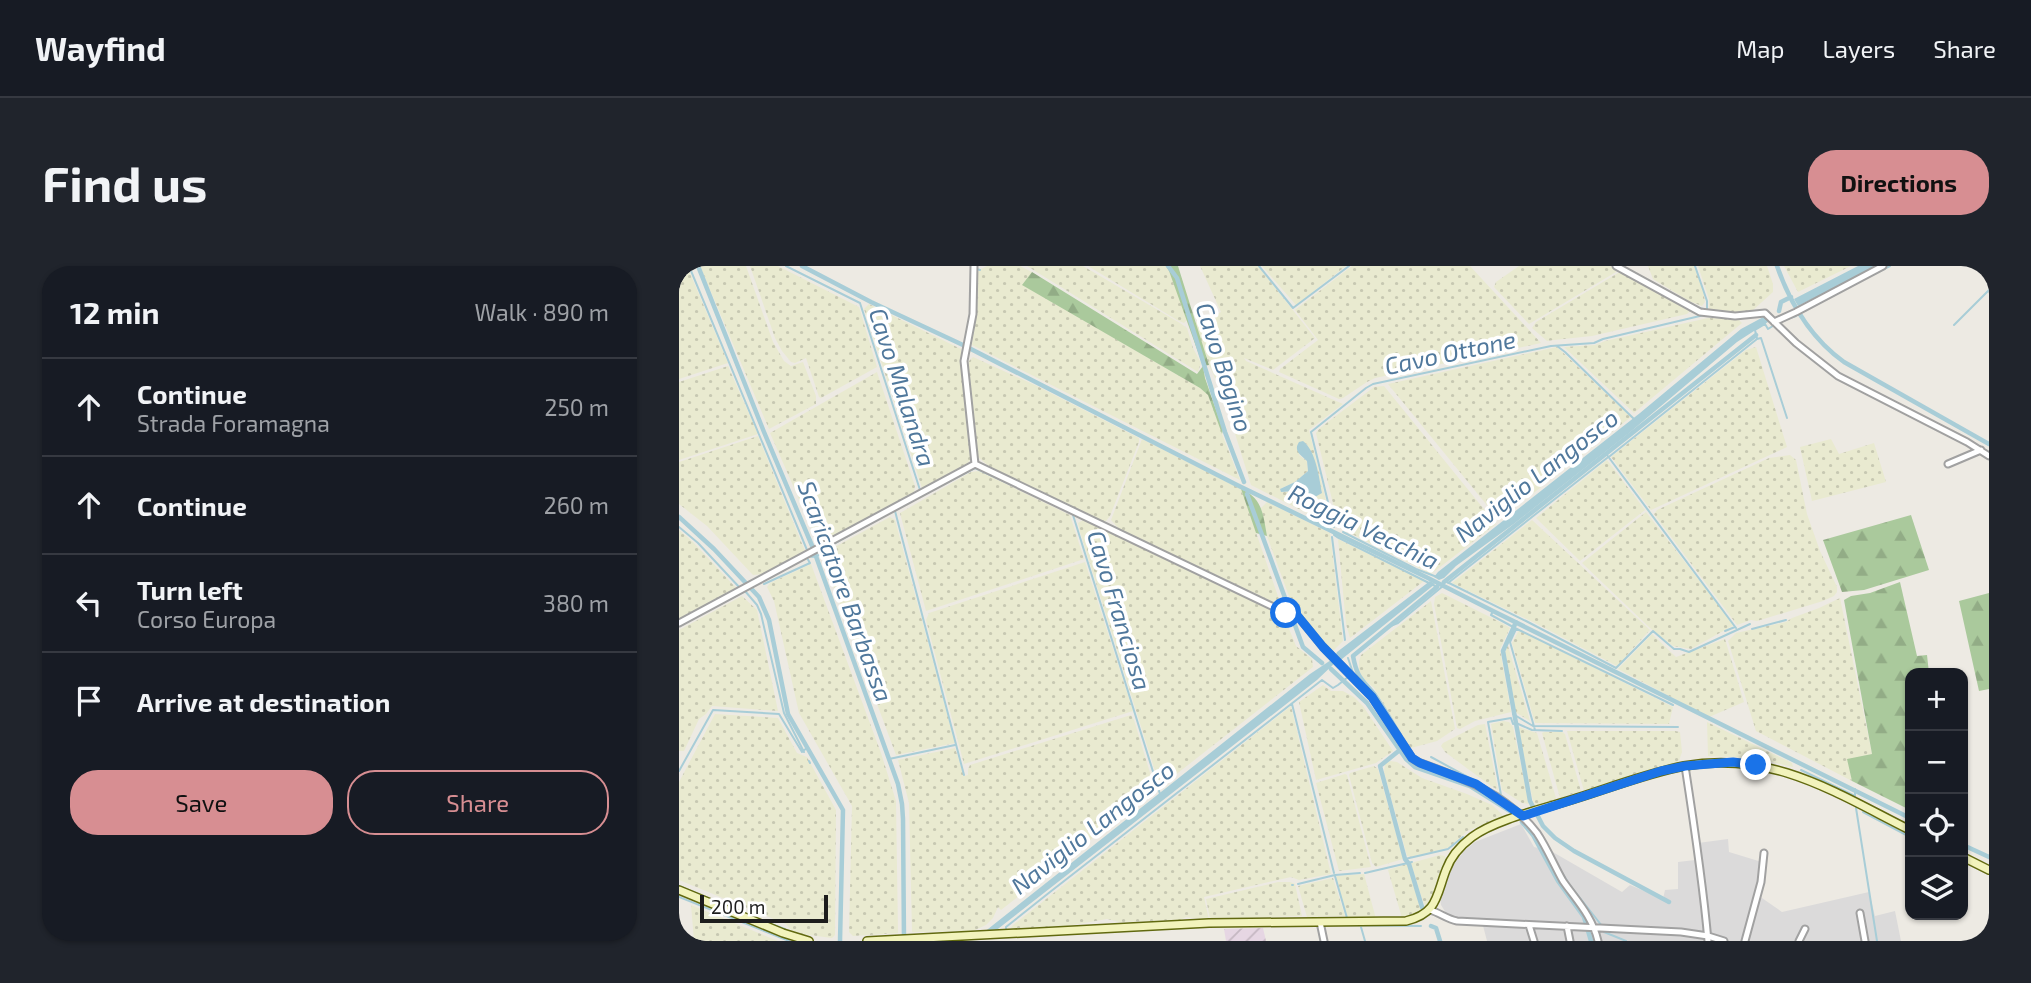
<!DOCTYPE html>
<html lang="en">
<head>
<meta charset="utf-8">
<style>
	:root { --surface:#171b24; --page:#20242c; --text:#f1f3f6; --muted:#9ea1a6; --line:#363941; --accent:#d78e92 }
	body { margin:0; font-family:"Exo 2",sans-serif; background:var(--page); color:var(--text) }
	.controls { position:absolute; right:21px; bottom:21px; display:grid; overflow:hidden; border-radius:14px; box-shadow:0 2px 5px #0004 }
	.controls button { width:63px; height:63px; display:grid; place-items:center; padding:0; border:0; border-bottom:2px solid var(--line); background:var(--surface); color:var(--text); font:35px sans-serif }
	.scale { position:absolute; left:21px; bottom:18px; width:128px; box-sizing:border-box; padding-left:7px; border:4px solid #1d1d1d; border-top:0; font-size:19px; line-height:24px; white-space:nowrap; color:#1d1d1d; -webkit-text-stroke:5px #fff; paint-order:stroke }
	.stop { position:absolute; width:21px; height:21px; margin:-16px; border:5px solid #1a73e8; border-radius:50%; background:#fff }
	.stop.end { background:#1a73e8; border-color:#fff; box-shadow:0 2px 7px #0008 }
	.list { margin:0; padding:0; list-style:none }
	h2 { display:flex; justify-content:space-between; align-items:center; height:91px; margin:0; padding:0 28px; font-size:30px }
	h2 small { font-size:23px; font-weight:400; color:var(--muted) }
	.list li { display:grid; grid-template-columns:46px 1fr auto; gap:21px; align-items:center; box-sizing:border-box; height:98px; padding:0 28px; border-top:2px solid var(--line) }
	.list b { display:block; font-size:26px; white-space:nowrap }
	.list p { margin:0; font-size:23px; white-space:nowrap; color:var(--muted) }
	.list em { font-size:23px; font-style:normal; color:var(--muted) }
	.actions { display:flex; gap:14px; padding:21px 28px }
	.actions a { flex:1; padding:16px 0; border:2px solid var(--accent); border-radius:28px; text-align:center; font-size:24px; color:var(--accent) }
	.actions .main { background:var(--accent); color:#111 }
	.icon { flex:none; width:38px; height:38px; fill:none; stroke:currentColor; stroke-width:2; stroke-linecap:round; stroke-linejoin:round }
	.map { position:relative; flex:none; width:1310px; height:675px; overflow:hidden; border-radius:28px }
	header { display:flex; align-items:center; gap:42px; box-sizing:border-box; height:98px; padding:0 35px; background:var(--surface); border-bottom:2px solid var(--line) }
	header strong { font-size:33px }
	nav { display:flex; gap:38px; margin-inline-start:auto; font-size:24px }
	.intro { display:flex; align-items:center; justify-content:space-between; box-sizing:border-box; height:168px; padding:0 42px }
	h1 { margin:0; font-size:49px }
	.button { padding:18px 32px; border-radius:28px; background:var(--accent); color:#111; font-size:24px; font-weight:700 }
	main { display:flex; gap:42px; padding:0 42px }
	aside { flex:1; background:var(--surface); border-radius:28px; box-shadow:0 2px 5px #0004 }
	.map>svg:first-child { display:block }
	.residential { fill:#dbdada }
	.industrial { fill:url(#industrial-furrows) }
	.farmland { fill:url(#farmland-dots); fill-rule:evenodd }
	.forest { fill:url(#forest-firs) }
	.water { fill:#a8cdd7 }
	.lines { fill:none; stroke-linecap:round; stroke-linejoin:round }
	.stream { stroke:#a8cdd7; stroke-width:2 }
	.canal { stroke:#a8cdd7; stroke-width:4.5 }
	.minor-casing { stroke:#a1a1a1; stroke-width:9 }
	.secondary-casing { stroke:#61690f; stroke-width:10 }
	.minor { stroke:#fff; stroke-width:5 }
	.secondary { stroke:#f2f3bc; stroke-width:7 }
	.route { stroke:#1a73e8; stroke-width:9 }
	.labels { text-anchor:middle; dominant-baseline:central; stroke-width:7; stroke-linejoin:round; paint-order:stroke }
	.water-label { font-size:24px; font-style:italic; fill:#50789c; stroke:#fff }
</style>
</head>
<body>
<header>
<strong>Wayfind</strong>
<nav><a>Map</a><a>Layers</a><a>Share</a></nav>
</header>
<div class="intro"><h1>Find us</h1><a class="button">Directions</a></div>
<main>
<aside>
<h2>12 min<small>Walk · 890 m</small></h2>
<ul class="list">
<li><svg class="icon" aria-label="ahead" viewBox="0 0 24 24"><path d="M12 20V5M6 11l6-6 6 6"/></svg><div><b>Continue</b><p>Strada Foramagna</p></div><em>250 m</em></li>
<li><svg class="icon" aria-label="ahead" viewBox="0 0 24 24"><path d="M12 20V5M6 11l6-6 6 6"/></svg><div><b>Continue</b></div><em>260 m</em></li>
<li><svg class="icon" aria-label="left" viewBox="0 0 24 24"><path d="M17 20v-9H6M10 6l-5 5 5 5"/></svg><div><b>Turn left</b><p>Corso Europa</p></div><em>380 m</em></li>
<li><svg class="icon" aria-label="arrive" viewBox="0 0 24 24"><path d="M6 21V4h12l-3 4 3 4H6"/></svg><div><b>Arrive at destination</b></div></li>
</ul>
<div class="actions"><a class="main">Save</a><a>Share</a></div>
</aside>
<div class="map">
<svg width="1310" height="675" viewBox="0 0 1310 675">
	<defs>
		<pattern id="industrial-furrows" width="10" height="10" patternUnits="userSpaceOnUse" patternTransform="scale(1.75)"><rect width="10" height="10" fill="#e6d6e3"/><path d="M-1 1l2-2M0 10L10 0M9 11l2-2" fill="none" stroke="#c5b7c2"/></pattern>
		<pattern id="farmland-dots" width="8" height="8" patternUnits="userSpaceOnUse" patternTransform="scale(1.75)"><rect width="8" height="8" fill="#e9ead0"/><path d="M2 2h.1M6 6h.1" fill="none" stroke="#c7c8b2" stroke-width="1.8" stroke-linecap="round"/></pattern>
		<pattern id="forest-firs" width="22" height="20" patternUnits="userSpaceOnUse" patternTransform="scale(1.75)"><rect width="22" height="20" fill="#aac99c"/><path d="M5 1l3.5 6h-7zM16 11l3.5 6h-7z" fill="#92ac86"/></pattern>
	</defs>
	<rect width="100%" height="100%" fill="#edeae3"/>
	<!-- residential -->
	<path class="residential" d="M 842,558 L 855,581 L 872,585 L 943,626 L 951,619 L 984,633 L 986,624 L 999,623 L 999,596 L 1016,594 L 1019,577 L 1049,573 L 1050,586 L 1086,597 L 1086,612 L 1080,630 L 1103,646 L 1190,626 L 1196,650 L 1216,645 L 1222,675 L 808,675 L 802,652 L 778,653 L 767,647 L 762,639 L 761,630 L 773,601 L 785,585 L 796,576 Z"/>
	<!-- industrial -->
	<path class="industrial" d="M 584,662 L 587,675 L 547,675 L 545,663 Z"/>
	<!-- farmland -->
	<path class="farmland" d="M 0,0 L 8,0 L 49,97 L 0,113 Z
		M 21,0 L 67,0 L 94,76 L 105,95 L 112,100 L 124,96 L 137,130 L 137,138 L 90,163 Z
		M 71,0 L 99,0 L 180,41 L 198,101 L 142,132 L 140,131 L 127,92 L 116,97 L 112,96 L 103,85 L 96,72 Z
		M 308,0 L 341,0 L 353,6 L 344,19 L 521,122 L 529,128 L 543,168 L 561,214 L 293,79 L 297,43 L 298,9 L 300,4 Z
		M 348,0 L 404,0 L 501,57 L 508,62 L 514,82 L 522,97 L 519,106 Z
		M 409,0 L 487,0 L 490,5 L 508,54 L 505,57 L 498,54 Z
		M 521,0 L 579,0 L 636,72 L 594,104 L 565,92 L 567,95 L 664,138 L 630,164 L 653,260 L 572,219 L 544,129 L 530,99 L 516,57 L 542,46 ZM 627,177 L 635,194 L 643,227 L 632,231 L 616,225 L 603,226 L 601,224 L 603,222 L 616,216 L 629,205 L 628,195 L 620,189 Z
		M 583,0 L 667,0 L 617,39 Z
		M 673,0 L 791,0 L 862,77 L 820,86 L 816,84 L 814,87 L 696,112 L 688,116 L 664,132 L 660,133 L 600,106 L 601,103 L 639,74 L 616,44 Z
		M 840,0 L 931,0 L 938,3 L 937,6 L 850,58 L 815,21 L 817,16 Z
		M 969,0 L 1015,0 L 1024,24 L 1026,36 L 1023,40 L 1010,35 L 974,13 Z
		M 1019,0 L 1088,0 L 1094,18 L 1094,26 L 1073,45 L 1064,47 L 1030,44 L 1030,33 Z
		M 1105,0 L 1172,0 L 1119,26 Z
		M 939,7 L 943,7 L 1011,45 L 1008,48 L 913,70 L 875,74 L 868,75 L 853,62 L 857,56 Z
		M 190,38 L 282,83 L 293,191 L 289,197 L 243,222 L 185,43 Z
		M 1029,52 L 1059,53 L 1063,57 L 955,147 L 885,81 L 916,79 L 926,75 Z
		M 878,81 L 952,151 L 820,254 L 709,118 Z
		M 1077,81 L 1108,181 L 972,244 L 932,191 L 1067,84 Z
		M 294,91 L 358,120 L 460,172 L 460,176 L 431,250 L 427,255 L 422,256 L 314,204 L 298,190 L 289,100 L 290,95 Z
		M 49,100 L 79,168 L 0,194 L 0,116 Z
		M 198,106 L 236,220 L 235,227 L 140,279 L 91,167 Z
		M 705,120 L 817,258 L 752,308 L 661,262 L 658,254 L 637,167 L 641,162 L 695,121 Z
		M 79,170 L 126,285 L 85,308 L 74,309 L 28,260 L 0,238 L 0,196 Z
		M 463,173 L 562,223 L 601,336 L 597,337 L 441,264 L 432,254 Z
		M 1152,173 L 1160,188 L 1195,177 L 1207,216 L 1133,235 L 1121,181 Z
		M 1111,189 L 1117,194 L 1128,248 L 1141,285 L 1158,321 L 1158,326 L 1155,330 L 1144,335 L 1078,355 L 1072,354 L 1058,359 L 975,248 L 978,244 L 1090,192 Z
		M 928,194 L 966,244 L 901,295 L 857,252 Z
		M 300,205 L 391,249 L 405,293 L 247,345 L 221,247 L 292,206 Z
		M 588,236 L 651,267 L 664,375 L 654,385 L 649,384 L 615,344 L 588,270 L 582,242 Z
		M 967,246 L 1055,359 L 1012,383 L 994,380 L 971,362 L 903,297 Z
		M 211,251 L 216,254 L 276,477 L 217,489 L 145,295 L 154,282 Z
		M 404,254 L 604,348 L 617,380 L 633,393 L 634,401 L 481,521 L 401,266 L 399,257 Z
		M 853,254 L 971,364 L 938,400 L 856,357 L 773,317 Z
		M 0,264 L 14,276 L 58,323 L 0,354 Z
		M 659,273 L 745,315 L 671,372 L 667,358 Z
		M 406,296 L 454,445 L 285,498 L 247,354 L 250,347 Z
		M 132,298 L 202,487 L 217,535 L 219,667 L 174,670 L 170,666 L 173,540 L 120,447 L 95,335 L 88,321 L 91,317 Z
		M 763,327 L 823,357 L 831,362 L 821,383 L 832,446 L 796,455 L 781,463 L 778,462 L 755,338 L 756,331 Z
		M 63,330 L 78,344 L 99,445 L 33,440 L 27,448 L 20,453 L 5,485 L 0,485 L 0,364 Z
		M 1161,332 L 1193,488 L 1169,494 L 1173,515 L 1077,465 L 1049,375 L 1057,367 L 1107,356 L 1113,352 L 1140,342 Z
		M 752,335 L 776,463 L 758,475 L 732,482 L 695,422 L 684,412 L 680,404 L 680,395 L 682,389 Z
		M 840,364 L 994,441 L 990,458 L 856,457 L 833,377 Z
		M 973,368 L 997,391 L 1046,373 L 1065,436 L 1030,451 L 939,403 Z
		M 828,380 L 829,380 L 851,455 L 836,446 L 826,387 Z
		M 644,419 L 652,425 L 664,425 L 675,431 L 684,440 L 714,485 L 697,497 L 637,514 L 620,436 Z
		M 612,440 L 652,608 L 620,614 L 612,611 L 525,631 L 530,654 L 507,651 L 501,654 L 441,656 L 428,653 L 388,660 L 331,663 L 334,659 Z
		M 36,448 L 99,452 L 118,487 L 128,491 L 157,544 L 156,669 L 153,672 L 115,667 L 107,658 L 0,614 L 0,516 Z
		M 452,449 L 455,454 L 476,523 L 322,644 L 319,641 L 314,652 L 307,659 L 294,665 L 233,666 L 230,537 L 219,494 L 276,482 L 285,510 L 289,509 L 289,503 L 291,499 Z
		M 824,455 L 830,456 L 834,461 L 850,538 L 843,537 L 823,524 L 812,458 Z
		M 1028,456 L 1113,497 L 1114,501 L 1075,492 L 1029,490 Z
		M 806,458 L 819,524 L 812,520 L 766,486 L 762,480 L 764,477 L 799,459 Z
		M 839,461 L 858,467 L 877,532 L 875,534 L 857,540 L 854,535 Z
		M 888,465 L 996,465 L 1001,466 L 1003,486 L 1000,495 L 993,498 L 905,525 Z
		M 865,466 L 883,466 L 886,468 L 902,525 L 881,532 L 863,467 Z
		M 711,495 L 718,496 L 743,512 L 788,528 L 813,539 L 825,550 L 788,565 L 771,581 L 736,591 L 728,590 L 705,506 L 706,498 Z
		M 695,500 L 699,503 L 724,593 L 697,601 L 693,597 L 670,509 L 671,507 Z
		M 666,508 L 668,509 L 692,601 L 660,605 L 637,517 Z
		M 761,589 L 766,590 L 767,594 L 754,632 L 747,641 L 743,633 L 732,597 Z
		M 728,598 L 743,645 L 723,652 L 709,604 Z
		M 685,608 L 697,653 L 669,653 L 657,612 L 658,610 Z
		M 654,612 L 666,650 L 628,651 L 619,620 Z
		M 599,616 L 611,616 L 616,618 L 623,650 L 531,653 L 527,633 Z
		M 12,639 L 99,675 L 15,675 Z"/>
	<!-- forest -->
	<path class="forest" d="M 487,0 L 499,0 L 530,99 L 524,100 L 526,112 L 544,164 L 543,168 L 529,129 L 521,122 L 343,19 L 353,6 L 518,108 L 524,100 L 490,5 Z
		M 562,223 C 584,232 584,249 588,270 L 577,267 Z
		M 1232,249 L 1250,304 L 1185,324 L 1163,326 L 1144,274 Z
		M 1221,316 L 1238,390 L 1248,389 L 1250,407 L 1231,407 L 1231,544 L 1173,515 L 1168,493 L 1193,488 L 1165,334 L 1172,330 L 1191,327 Z
		M 1310,327 L 1310,423 L 1300,425 L 1280,335 Z"/>
	<!-- water -->
	<path class="water" d="M 1179,0 L 1198,0 L 1119,40 L 1115,33 Z
		M 1088,49 L 1092,54 L 1058,76 L 950,167 L 836,257 L 777,300 L 765,312 L 760,314 L 755,311 L 759,306 L 961,147 L 1062,63 Z
		M 624,175 C 637,185 640,211 643,227 L 636,231 L 616,225 L 602,226 L 601,223 L 616,216 L 629,205 L 628,195 C 622,189 614,185 620,176 Z
		M 751,315 L 756,318 L 663,393 L 659,394 L 656,390 L 658,386 Z
		M 655,392 L 658,395 L 638,414 L 315,666 L 304,667 L 631,408 Z"/>
	<g class="lines">
		<!-- stream -->
		<path class="stream" d="M 10,0 L 128,284
			M 107,0 L 181,37 L 241,224
			M 580,0 L 614,42 L 670,0
			M 1016,0 L 1028,35 L 1028,43
			M 298,3 L 301,4
			M 974,17 L 984,23
			M 1171,20 L 1211,0
			M 990,32 L 1003,39
			M 1017,41 L 1028,44
			M 1126,45 L 1132,41
			M 1105,54 L 1117,50
			M 1084,56 L 1086,58 L 1076,64 L 1078,73 L 1082,72 L 1108,152
			M 1086,58 L 1089,63 L 1097,58
			M 1275,59 L 1310,24
			M 878,80 L 886,86 L 955,153
			M 928,189 L 1057,362
			M 931,190 L 1078,73
			M 244,229 L 296,202 L 333,219
			M 216,245 L 285,509
			M 394,249 L 481,528
			M 0,261 L 19,277 L 61,322
			M 655,261 L 632,166 L 687,122 L 694,118 L 872,80 L 915,77 L 924,73 L 1025,49
			M 656,266 L 655,269 L 658,271 L 758,321
			M 664,266 L 737,303 L 758,311
			M 653,271 L 666,374
			M 90,312 L 130,290 C 138,293 144,287 149,281 L 243,229
			M 766,315 L 847,355 L 937,402 L 974,365 L 995,383 L 1001,383 L 1010,386 L 1071,358
			M 769,317 L 928,192
			M 85,318 L 131,297 L 128,292
			M 66,325 L 78,339 L 82,348 L 105,447 L 125,486
			M 814,345 L 812,349 L 836,362 L 994,439
			M 0,360 L 64,326
			M 709,361 L 719,357 L 764,320
			M 837,363 L 831,376 L 856,464
			M 1073,363 L 1107,354
			M 1046,365 L 1056,361
			M 613,438 L 655,607
			M 834,448 L 854,460 L 999,461
			M 752,491 L 822,529 L 844,546
			M 210,493 L 276,479
			M 130,495 L 131,497
			M 1122,504 L 1176,530 L 1176,523
			M 0,505 L 34,444 L 100,448 L 123,486 L 129,481
			M 822,529 L 809,456 L 832,452 L 834,458 L 837,457 L 853,464 L 883,465
			M 1177,542 L 1198,675
			M 1184,546 L 1231,571
			M 726,593 L 769,583 L 784,571
			M 877,597 L 890,618 L 923,660
			M 1284,598 L 1286,600
			M 686,607 L 733,596
			M 656,610 L 668,652
			M 619,618 L 656,609 L 681,607
			M 613,619 L 614,619
			M 0,620 L 73,651
			M 0,631 L 110,675
			M 78,653 L 106,663 L 106,666
			M 655,659 L 742,660
			M 639,660 L 642,675
			M 682,661 L 686,675
			M 327,664 L 327,661 L 371,626 L 643,414 L 654,422 L 659,419 L 674,407 L 669,392
			M 925,666 L 947,675"/>
		<!-- canal -->
		<path class="canal" d="M 19,0 L 85,166 L 134,282 L 219,518 L 223,538 L 224,553 L 225,675
			M 123,0 L 192,36 L 284,79 L 558,219 L 749,312 L 814,345 L 1231,552
			M 489,0 L 498,12 L 546,166 L 565,216
			M 1098,0 C 1111,37 1133,73 1165,96 L 1310,178
			M 1100,45 L 1102,36 L 1112,31
			M 568,228 L 624,381 L 643,397
			M 0,251 L 35,283 L 80,331 L 90,354 L 109,448 L 164,544 L 161,675
			M 765,316 L 1077,69
			M 837,356 L 824,385 L 851,535 L 864,560 L 876,572 L 895,585 L 990,636
			M 652,403 L 688,437 L 727,493 L 736,501 L 791,520 L 834,547
			M 721,469 C 713,456 705,442 696,429 C 683,413 678,412 674,390 L 758,321
			M 727,479 L 701,500 L 726,593 L 730,598 L 743,641
			M 843,556 L 854,569 L 879,615 L 905,651 L 912,675
			M 1284,579 L 1310,591
			M 752,660 L 757,662 L 761,675"/>
		<defs>
			<path id="minor" d="M 937,0 L 1021,46 L 1056,50 L 1086,47 L 1117,77 L 1159,110 L 1288,176 L 1310,190
				M 1095,56 L 1117,46 L 1204,0
				M 296,198 L 607,347 L 617,348 L 644,381 L 693,431 L 733,492 L 739,496 C 784,512 828,528 858,567 C 868,582 875,599 884,615 C 898,635 913,650 919,675
				M 1269,198 L 1302,184
				M 0,357 L 296,198 L 285,95 L 294,48 L 295,0
				M 1006,500 C 1015,558 1024,617 1029,675
				M 751,644 C 761,647 768,653 778,655 L 1002,666 L 1029,670 L 1045,675
				M 1181,647 L 1186,675
				M 641,656 L 645,675
				M 850,659 L 855,675
				M 888,660 L 891,675
				M 1066,675 L 1082,616 L 1085,587
				M 1120,675 L 1126,663"/>
			<path id="secondary" d="M 1284,591 L 1310,604
				M 0,624 L 104,667 L 130,675
				M 188,675 L 530,657 L 727,655 C 759,647 757,630 767,604 C 772,590 781,580 793,571 C 817,553 868,542 898,532 C 933,521 969,507 1005,500 C 1093,484 1157,527 1231,564"/>
		</defs>
		<!-- minor casing -->
		<use href="#minor" class="minor-casing"/>
		<!-- secondary casing -->
		<use href="#secondary" class="secondary-casing"/>
		<!-- minor -->
		<use href="#minor" class="minor"/>
		<!-- secondary -->
		<use href="#secondary" class="secondary"/>
	</g>
	<g class="lines">
		<!-- route -->
		<path class="route" d="M 607,347 L 617,348 L 644,381 L 693,431 L 733,492 L 741,497 L 797,518 L 844,550 L 982,505 L 1006,500 L 1054,496 L 1077,499"/>
	</g>
	<g class="labels">
		<!-- water labels -->
		<g class="water-label">
			<text transform="translate(771 86) rotate(-12)">Cavo Ottone</text>
			<text transform="translate(546 101) rotate(72)">Cavo Bogino</text>
			<text transform="translate(224 121) rotate(72)">Cavo Malandra</text>
			<text transform="translate(857 209) rotate(-38)">Naviglio Langosco</text>
			<text transform="translate(685 260) rotate(26)">Roggia Vecchia</text>
			<text transform="translate(167 325) rotate(70)">Scaricatore Barbassa</text>
			<text transform="translate(441 344) rotate(73)">Cavo Franciosa</text>
			<text transform="translate(413 561) rotate(-38)">Naviglio Langosco</text>
		</g>
	</g>
</svg>
<div class="controls">
<button>+</button>
<button>−</button>
<button><svg class="icon" aria-label="locate" viewBox="0 0 24 24"><circle cx="12" cy="12" r="6"/><path d="M12 2v4M12 18v4M2 12h4M18 12h4"/></svg></button>
<button><svg class="icon" aria-label="layers" viewBox="0 0 24 24"><path d="M12 4l9 5-9 5-9-5zM3 14l9 5 9-5"/></svg></button>
</div>
<div class="scale">200 m</div>
<div class="stop" style="left:607px;top:347px"></div>
<div class="stop end" style="left:1077px;top:499px"></div>
</div>
</main>
</body>
</html>
